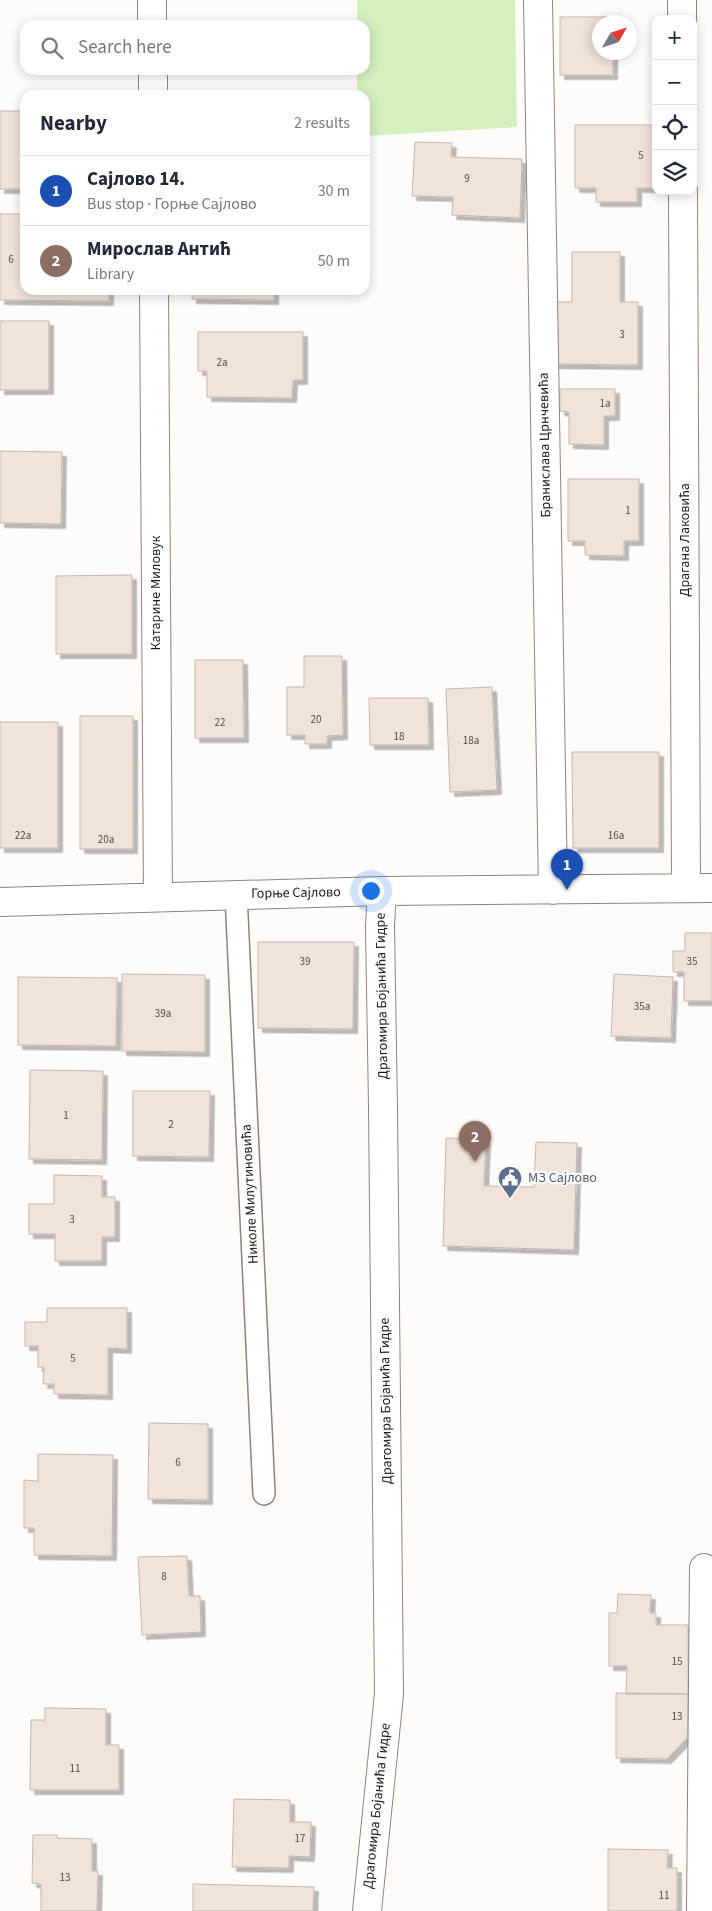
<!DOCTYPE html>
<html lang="en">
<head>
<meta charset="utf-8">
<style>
	:root { --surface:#fff; --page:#f2f2f3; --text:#1f2937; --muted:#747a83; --line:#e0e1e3; --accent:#2563eb }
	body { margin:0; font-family:"Source Sans 3",sans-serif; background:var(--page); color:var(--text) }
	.controls { position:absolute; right:15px; top:15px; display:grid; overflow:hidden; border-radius:10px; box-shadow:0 2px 12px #0003 }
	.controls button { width:45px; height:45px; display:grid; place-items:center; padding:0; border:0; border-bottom:1px solid var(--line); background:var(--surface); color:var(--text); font:25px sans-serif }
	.compass { position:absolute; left:592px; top:15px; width:45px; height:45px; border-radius:50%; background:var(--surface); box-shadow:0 2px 12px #0003; rotate:51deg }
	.you { position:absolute; left:370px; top:890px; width:18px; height:18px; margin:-12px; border:4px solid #fff; border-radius:50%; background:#1a73e8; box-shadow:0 0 0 8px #1a73e833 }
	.badge { display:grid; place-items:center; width:32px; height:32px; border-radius:50%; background:var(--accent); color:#fff; font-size:16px; font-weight:700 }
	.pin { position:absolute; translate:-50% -41px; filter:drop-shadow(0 1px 2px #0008) }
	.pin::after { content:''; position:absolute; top:26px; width:18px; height:15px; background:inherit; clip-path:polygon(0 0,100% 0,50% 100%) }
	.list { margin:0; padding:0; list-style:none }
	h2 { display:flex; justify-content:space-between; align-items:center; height:65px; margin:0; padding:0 20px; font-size:21px }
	h2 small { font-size:16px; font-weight:400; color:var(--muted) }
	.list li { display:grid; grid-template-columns:32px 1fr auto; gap:15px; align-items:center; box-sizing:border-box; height:70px; padding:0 20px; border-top:1px solid var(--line) }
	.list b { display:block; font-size:19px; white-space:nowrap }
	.list p { margin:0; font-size:16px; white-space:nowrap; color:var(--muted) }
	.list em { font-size:16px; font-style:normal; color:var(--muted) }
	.icon { flex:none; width:28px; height:28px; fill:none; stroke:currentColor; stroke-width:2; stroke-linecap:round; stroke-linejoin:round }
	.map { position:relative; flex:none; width:712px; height:1911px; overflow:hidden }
	.search { position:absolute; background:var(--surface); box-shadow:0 2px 12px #0003; left:20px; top:20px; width:350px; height:55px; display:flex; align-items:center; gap:12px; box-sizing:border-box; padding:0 18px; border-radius:15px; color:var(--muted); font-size:19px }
	.panel { position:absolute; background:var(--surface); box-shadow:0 2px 12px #0003; left:20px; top:90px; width:350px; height:205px; border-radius:15px }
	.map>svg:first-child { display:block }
	.green { fill:#d3f0be }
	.building { fill:#f1e2da; stroke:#c5b6af; filter:url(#shadow) }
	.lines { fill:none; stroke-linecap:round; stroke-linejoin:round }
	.lane-casing { stroke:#91837c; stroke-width:24 }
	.street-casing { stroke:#91837c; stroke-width:30 }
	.lane { stroke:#fff; stroke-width:21 }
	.street { stroke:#fff; stroke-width:28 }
	.labels { text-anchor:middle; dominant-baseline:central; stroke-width:4.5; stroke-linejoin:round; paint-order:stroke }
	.number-label { font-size:11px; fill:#534b47 }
	.street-label { font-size:14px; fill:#1e1916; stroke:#fff }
	.service-label { font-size:14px; fill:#4e5e75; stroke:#fff; text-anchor:start }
</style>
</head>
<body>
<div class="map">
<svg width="712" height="1911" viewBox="0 0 712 1911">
	<defs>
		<filter id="shadow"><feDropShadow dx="4.5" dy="4.5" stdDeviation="0" flood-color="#0004"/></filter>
	</defs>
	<rect width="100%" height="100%" fill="#fefbf9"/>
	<!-- green -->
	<path class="green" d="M 357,0 L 515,0 L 517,127 L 365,136 L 365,95 L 357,95 L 357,70 L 365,70 L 365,25 L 357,25 Z"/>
	<!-- building -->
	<path class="building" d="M 560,17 L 613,17 L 613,22 L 600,22 L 600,52 L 613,52 L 613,75 L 560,75 Z
		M 0,111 L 25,111 L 25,189 L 0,189 Z
		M 575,125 L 655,125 L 654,188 L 637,188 L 637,202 L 596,202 L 596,188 L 575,188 Z
		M 415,142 L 452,143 L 451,157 L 522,159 L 520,218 L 452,215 L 453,197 L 412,196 Z
		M 0,214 L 25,214 L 25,290 L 109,290 L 109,301 L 0,300 Z
		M 572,252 L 620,252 L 620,302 L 638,302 L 638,365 L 551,364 L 551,302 L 572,302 Z
		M 192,290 L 274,290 L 274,300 L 192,299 Z
		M 0,321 L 49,321 L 49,390 L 0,390 Z
		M 198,332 L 303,332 L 303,380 L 293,380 L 292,398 L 207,397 L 207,371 L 198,371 Z
		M 560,389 L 615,389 L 615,416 L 604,416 L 604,445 L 569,444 L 569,412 L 560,411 Z
		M 0,451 L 62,452 L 61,524 L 0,523 Z
		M 568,479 L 639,479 L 639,541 L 624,541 L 624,556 L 585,555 L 585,541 L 568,541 Z
		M 132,575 L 132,654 L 56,654 L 56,576 Z
		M 304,656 L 342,656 L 343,735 L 327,736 L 327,744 L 305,744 L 305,735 L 287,735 L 287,687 L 304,687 Z
		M 195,660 L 243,660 L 244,738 L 195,738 Z
		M 492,687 L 497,790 L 450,792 L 446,689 Z
		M 369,698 L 428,698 L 429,745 L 370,745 Z
		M 80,716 L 133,716 L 133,849 L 80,849 Z
		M 0,722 L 58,722 L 58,848 L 0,848 Z
		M 572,752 L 659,752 L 659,848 L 573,848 Z
		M 685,933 L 712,933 L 712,1001 L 684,1001 L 684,972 L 673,972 L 673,951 L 685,951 Z
		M 258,942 L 354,942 L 353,1029 L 258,1028 Z
		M 122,974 L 205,975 L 205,1052 L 122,1051 Z
		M 614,974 L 673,977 L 671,1038 L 611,1036 Z
		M 18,977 L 117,978 L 116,1046 L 18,1045 Z
		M 30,1070 L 103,1071 L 102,1160 L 29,1159 Z
		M 133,1091 L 210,1091 L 209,1157 L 133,1156 Z
		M 446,1138 L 486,1140 L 484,1186 L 534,1187 L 536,1142 L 577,1143 L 574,1250 L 443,1246 Z
		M 54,1175 L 102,1176 L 102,1197 L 115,1197 L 115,1237 L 102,1237 L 102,1261 L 55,1261 L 55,1234 L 29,1234 L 29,1204 L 54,1204 Z
		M 47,1308 L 127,1308 L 127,1349 L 108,1348 L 108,1395 L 54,1394 L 54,1384 L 43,1384 L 44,1367 L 38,1367 L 38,1346 L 25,1346 L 25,1322 L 47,1322 Z
		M 149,1423 L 208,1424 L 208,1500 L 148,1499 Z
		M 38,1454 L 113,1455 L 112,1556 L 34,1555 L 34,1528 L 24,1528 L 24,1480 L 38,1481 Z
		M 187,1556 L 189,1596 L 200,1596 L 201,1632 L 142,1635 L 138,1557 Z
		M 618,1594 L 651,1595 L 650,1613 L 656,1613 L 656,1625 L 688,1625 L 688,1694 L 626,1694 L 627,1666 L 609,1666 L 609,1613 L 617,1613 Z
		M 616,1693 L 688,1694 L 688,1737 L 667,1759 L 616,1758 Z
		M 45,1708 L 106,1709 L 106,1745 L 119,1745 L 119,1790 L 30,1790 L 31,1720 L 45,1720 Z
		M 234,1799 L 290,1800 L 290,1822 L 311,1822 L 310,1857 L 289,1856 L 289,1868 L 232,1867 Z
		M 33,1835 L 57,1835 L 57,1838 L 92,1839 L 92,1871 L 98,1871 L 97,1911 L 41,1911 L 41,1884 L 32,1883 Z
		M 608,1849 L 668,1850 L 667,1868 L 677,1868 L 677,1911 L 608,1911 Z
		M 193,1884 L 314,1887 L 313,1911 L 193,1911 Z"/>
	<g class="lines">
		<defs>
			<path id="lane" d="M 236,894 L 264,1494"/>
			<path id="street" d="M 152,0 L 152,25
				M 538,0 L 553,890
				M 682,0 L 682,19
				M 153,70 L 153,95
				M 683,191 L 686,888
				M 154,290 L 158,896
				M 0,902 L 382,891 L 712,888
				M 367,1911 L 389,1694 L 383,1108 L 380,926 L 382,891
				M 701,1911 L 704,1568"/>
		</defs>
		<!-- lane casing -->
		<use href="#lane" class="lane-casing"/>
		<!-- street casing -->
		<use href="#street" class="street-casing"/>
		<!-- lane -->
		<use href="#lane" class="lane"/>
		<!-- street -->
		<use href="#street" class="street"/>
	</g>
	<!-- icons -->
	<defs>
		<symbol id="civic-pin" viewBox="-11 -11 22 30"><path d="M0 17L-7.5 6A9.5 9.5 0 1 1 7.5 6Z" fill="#5c6f8a" stroke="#fff"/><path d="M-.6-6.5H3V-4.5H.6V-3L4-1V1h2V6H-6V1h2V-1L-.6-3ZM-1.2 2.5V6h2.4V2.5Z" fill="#fff"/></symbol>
	</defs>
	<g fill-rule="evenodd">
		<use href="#civic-pin" x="496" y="1164" width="28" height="38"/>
	</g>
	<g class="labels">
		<!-- number labels -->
		<g class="number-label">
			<text x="641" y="155">5</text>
			<text x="467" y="178">9</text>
			<text x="11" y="259">6</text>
			<text x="622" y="334">3</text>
			<text x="222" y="362">2a</text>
			<text x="605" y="403">1a</text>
			<text x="628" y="510">1</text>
			<text x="316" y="719">20</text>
			<text x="220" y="722">22</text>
			<text x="399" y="736">18</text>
			<text x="471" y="740">18a</text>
			<text x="23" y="835">22a</text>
			<text x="616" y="835">16a</text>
			<text x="106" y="839">20a</text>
			<text x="305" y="961">39</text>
			<text x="692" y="961">35</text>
			<text x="642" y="1006">35a</text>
			<text x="163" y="1013">39a</text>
			<text x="66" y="1115">1</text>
			<text x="171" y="1124">2</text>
			<text x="72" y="1219">3</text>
			<text x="73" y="1358">5</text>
			<text x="178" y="1462">6</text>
			<text x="164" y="1576">8</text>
			<text x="677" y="1661">15</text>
			<text x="677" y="1716">13</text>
			<text x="75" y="1768">11</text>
			<text x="300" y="1838">17</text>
			<text x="65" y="1877">13</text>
			<text x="664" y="1895">11</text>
		</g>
		<!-- street labels -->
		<g class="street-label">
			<text transform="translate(545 445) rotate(-91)">Бранислава Црнчевића</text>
			<text transform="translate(685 540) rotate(-90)">Драгана Лаковића</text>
			<text transform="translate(156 593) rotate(-90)">Катарине Миловук</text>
			<text transform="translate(296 893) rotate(-1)">Горње Сајлово</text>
			<text transform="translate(382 996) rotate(-91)">Драгомира Бојанића Гидре</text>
			<text transform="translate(250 1194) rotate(-93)">Николе Милутиновића</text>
			<text transform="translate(386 1401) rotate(-91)">Драгомира Бојанића Гидре</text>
			<text transform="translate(377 1806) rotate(-84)">Драгомира Бојанића Гидре</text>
		</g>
		<!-- service labels -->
		<g class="service-label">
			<text x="528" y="1178">МЗ Сајлово</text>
		</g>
	</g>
</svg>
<div class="controls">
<button>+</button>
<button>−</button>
<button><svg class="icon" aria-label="locate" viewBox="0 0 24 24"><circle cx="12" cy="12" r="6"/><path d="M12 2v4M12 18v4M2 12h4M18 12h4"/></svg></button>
<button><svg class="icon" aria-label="layers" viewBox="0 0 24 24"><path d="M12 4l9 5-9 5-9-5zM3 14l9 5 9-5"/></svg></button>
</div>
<svg class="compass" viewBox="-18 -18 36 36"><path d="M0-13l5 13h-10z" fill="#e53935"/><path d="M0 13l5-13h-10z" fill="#747a83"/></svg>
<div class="you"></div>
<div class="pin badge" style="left:567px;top:890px;background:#1a4fb4">1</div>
<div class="pin badge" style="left:475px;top:1162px;background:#8d6e63">2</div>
<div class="search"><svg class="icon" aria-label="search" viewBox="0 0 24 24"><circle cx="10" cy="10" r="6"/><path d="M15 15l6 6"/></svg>Search here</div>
<section class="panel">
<h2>Nearby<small>2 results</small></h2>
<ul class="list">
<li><span class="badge" style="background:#1a4fb4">1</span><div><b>Сајлово 14.</b><p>Bus stop · Горње Сајлово</p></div><em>30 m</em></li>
<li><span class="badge" style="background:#8d6e63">2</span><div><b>Мирослав Антић</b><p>Library</p></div><em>50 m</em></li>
</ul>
</section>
</div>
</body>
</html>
